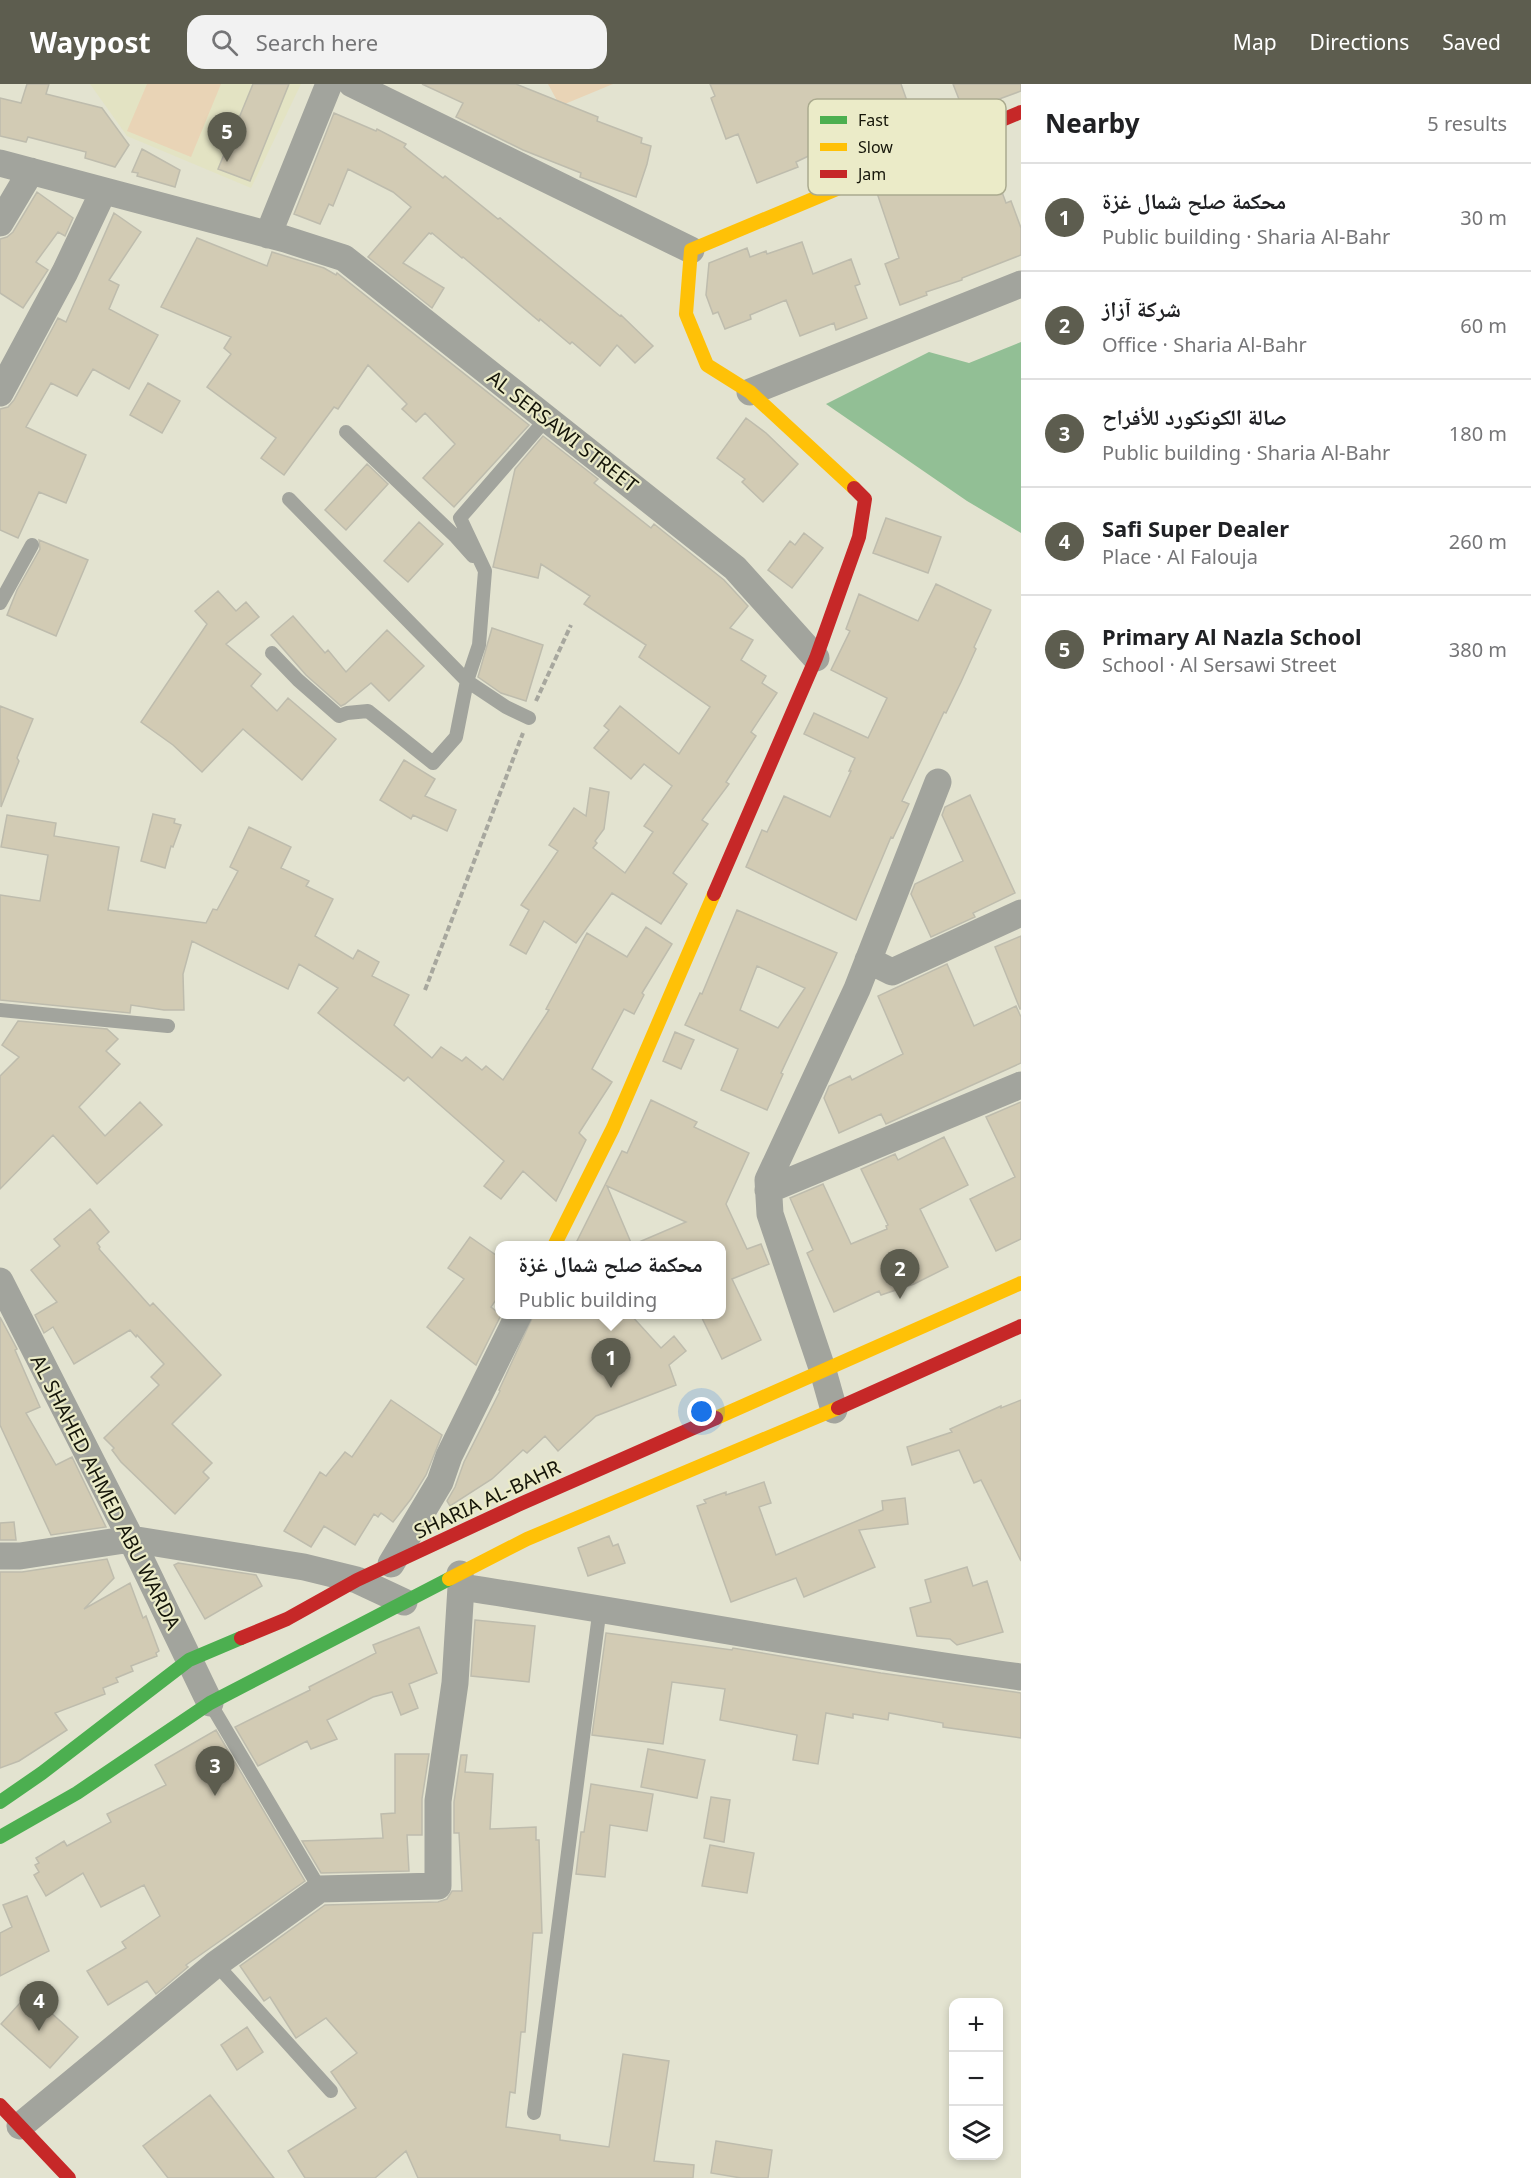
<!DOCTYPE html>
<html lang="en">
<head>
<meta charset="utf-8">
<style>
	:root { --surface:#fff; --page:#f2f2f2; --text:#202124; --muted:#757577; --line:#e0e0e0; --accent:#5d5d4f }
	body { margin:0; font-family:"Noto Sans","Noto Naskh Arabic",sans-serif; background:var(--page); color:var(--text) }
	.controls { position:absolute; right:18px; bottom:18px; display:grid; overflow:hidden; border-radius:12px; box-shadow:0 3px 9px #0003 }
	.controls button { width:54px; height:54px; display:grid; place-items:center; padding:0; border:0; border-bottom:2px solid var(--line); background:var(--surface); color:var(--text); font:30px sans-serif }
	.you { position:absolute; left:702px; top:1328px; width:21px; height:21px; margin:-15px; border:4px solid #fff; border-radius:50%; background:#1a73e8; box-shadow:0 0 0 9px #1a73e833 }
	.badge { display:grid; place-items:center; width:39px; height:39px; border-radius:50%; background:var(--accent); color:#fff; font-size:20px; font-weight:700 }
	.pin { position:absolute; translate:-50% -50px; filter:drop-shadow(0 2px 3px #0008) }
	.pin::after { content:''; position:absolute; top:32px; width:21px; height:18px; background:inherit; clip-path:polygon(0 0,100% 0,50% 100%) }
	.popup { position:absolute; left:495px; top:1157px; width:231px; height:78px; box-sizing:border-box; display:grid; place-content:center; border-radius:12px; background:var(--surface); filter:drop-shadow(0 2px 4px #0005); font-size:20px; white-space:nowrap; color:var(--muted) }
	.popup b { font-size:22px; color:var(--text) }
	.popup::after { content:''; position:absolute; left:50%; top:100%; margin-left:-12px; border:12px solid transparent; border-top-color:var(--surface) }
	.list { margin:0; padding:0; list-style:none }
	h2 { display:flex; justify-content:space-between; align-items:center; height:78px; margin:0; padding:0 24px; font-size:26px }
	h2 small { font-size:20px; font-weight:400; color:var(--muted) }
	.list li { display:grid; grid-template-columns:39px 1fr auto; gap:18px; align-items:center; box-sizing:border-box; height:108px; padding:0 24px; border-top:2px solid var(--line) }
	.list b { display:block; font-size:22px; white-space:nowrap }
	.list p { margin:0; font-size:20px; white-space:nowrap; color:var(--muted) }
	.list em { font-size:20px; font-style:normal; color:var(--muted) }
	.icon { flex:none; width:33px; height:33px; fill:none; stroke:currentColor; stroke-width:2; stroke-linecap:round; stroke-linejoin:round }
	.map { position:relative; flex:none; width:1021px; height:2094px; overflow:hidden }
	header { display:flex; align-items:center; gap:36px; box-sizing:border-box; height:84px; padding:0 30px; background:var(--accent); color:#fff }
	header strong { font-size:28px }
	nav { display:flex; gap:33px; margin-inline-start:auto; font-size:21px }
	.search { width:420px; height:54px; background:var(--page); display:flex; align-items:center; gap:15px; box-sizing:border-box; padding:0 21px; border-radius:18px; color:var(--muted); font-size:22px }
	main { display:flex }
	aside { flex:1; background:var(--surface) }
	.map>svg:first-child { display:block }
	.built { fill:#e3e3c3 }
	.green { fill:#e9d4b6 }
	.water { fill:#92bf95 }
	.building { fill:#d2cbb4; stroke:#bebcad; stroke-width:1.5; fill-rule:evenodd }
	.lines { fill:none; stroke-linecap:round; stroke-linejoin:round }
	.path { stroke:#a7a79e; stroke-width:4; stroke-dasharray:6 3; stroke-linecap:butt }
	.lane { stroke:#a2a49d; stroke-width:14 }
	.street { stroke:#a2a49d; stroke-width:27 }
	.fast { stroke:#4caf50; stroke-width:14 }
	.slow { stroke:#ffc107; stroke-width:14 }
	.jam { stroke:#c62828; stroke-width:14 }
	.labels { text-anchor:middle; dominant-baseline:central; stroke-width:4.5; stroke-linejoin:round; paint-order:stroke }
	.street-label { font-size:20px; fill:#151509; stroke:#ebebc8 }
	.key { fill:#ebebc8; stroke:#abab8f; stroke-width:1.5 }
	.key-label { font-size:16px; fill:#151509 }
</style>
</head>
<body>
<header>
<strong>Waypost</strong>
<div class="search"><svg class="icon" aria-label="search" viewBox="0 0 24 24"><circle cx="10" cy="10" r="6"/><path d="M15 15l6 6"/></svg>Search here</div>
<nav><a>Map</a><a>Directions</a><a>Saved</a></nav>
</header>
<main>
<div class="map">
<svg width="1021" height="2094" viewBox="0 0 1021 2094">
	<rect width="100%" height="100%" fill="#e3e3d0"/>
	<!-- built -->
	<path class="built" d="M 90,0 L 301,0 L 251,104 L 127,52 Z"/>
	<!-- green -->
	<path class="green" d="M 147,0 L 221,0 L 191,73 L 127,47 Z
		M 548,0 L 613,0 L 560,22 Z"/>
	<!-- water -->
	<path class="water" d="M 1021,258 L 1021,449 L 967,417 L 826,320 L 929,268 L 969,279 Z"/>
	<!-- building -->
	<path class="building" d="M 27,0 L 49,0 L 46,10 L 102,24 L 129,61 L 115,83 L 85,74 L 86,68 L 28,53 L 26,58 L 0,52 L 0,14 L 21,19 Z
		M 253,0 L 289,0 L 250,97 L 218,85 Z
		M 422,0 L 516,0 L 598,33 L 597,37 L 642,54 L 641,59 L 651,62 L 647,80 L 636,113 L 580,93 L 581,89 L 523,66 L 456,33 L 463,19 Z
		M 710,0 L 901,0 L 917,45 L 877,60 L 870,43 L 796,78 L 798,83 L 757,99 L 738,50 L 726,55 L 711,14 L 715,12 Z
		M 953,0 L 1021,0 L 1021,7 L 964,28 Z
		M 334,29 L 376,47 L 377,45 L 406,60 L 404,63 L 443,94 L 445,92 L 498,135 L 500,134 L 620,232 L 621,231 L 653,262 L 635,279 L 617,261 L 600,282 L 572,258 L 570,260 L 540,235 L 539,237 L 463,173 L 462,174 L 432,149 L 431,150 L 429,149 L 403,179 L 444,204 L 432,224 L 368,173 L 411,123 L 393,108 L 348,85 L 333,122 L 329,120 L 320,140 L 294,130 Z
		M 142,65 L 180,86 L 175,103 L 137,92 L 138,89 L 132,88 Z
		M 987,67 L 1006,119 L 1011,117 L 1021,144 L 1021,171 L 962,194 L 962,196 L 926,208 L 927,211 L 900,221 L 885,180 L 899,174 L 877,109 L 920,91 L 920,93 Z
		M 37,108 L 73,134 L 65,152 L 58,148 L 36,178 L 48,186 L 23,224 L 0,209 L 0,155 L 7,153 L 13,148 Z
		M 114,129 L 141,148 L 109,196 L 119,201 L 109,225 L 158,251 L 129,305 L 93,285 L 77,312 L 51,299 L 26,343 L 86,371 L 66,419 L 39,408 L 18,454 L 0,446 L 0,325 L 8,323 L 14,316 L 58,234 L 66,238 Z
		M 197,154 L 267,182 L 272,168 L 324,184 L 336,191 L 337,189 L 529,341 L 454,423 L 423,394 L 455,360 L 425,329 L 416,338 L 402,325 L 407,320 L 368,281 L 338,325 L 334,323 L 284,391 L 261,374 L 276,354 L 207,303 L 231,270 L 224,264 L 231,253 L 161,223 Z
		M 802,158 L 813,190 L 851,175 L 860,200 L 855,202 L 867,234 L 836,246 L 834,239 L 800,252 L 786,216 L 750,231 L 751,235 L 725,245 L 718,228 L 713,230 L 706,211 L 709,179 L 747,164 L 750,173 L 766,167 L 767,170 Z
		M 148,299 L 180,317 L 162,349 L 130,331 Z
		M 746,334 L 766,349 L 798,380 L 763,418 L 742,398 L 745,395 L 717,374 Z
		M 543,352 L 598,395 L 594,399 L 651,444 L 654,440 L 724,496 L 748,522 L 730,544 L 753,556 L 741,576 L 766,592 L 762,599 L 777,609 L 751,648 L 756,652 L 726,698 L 729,700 L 702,736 L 708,740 L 673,789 L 687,800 L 661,840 L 612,809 L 576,859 L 544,837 L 526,870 L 510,861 L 529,826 L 521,821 L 558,767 L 549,761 L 574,724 L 586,732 L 590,704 L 609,708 L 604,745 L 595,757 L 597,759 L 593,764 L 625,789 L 653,748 L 644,742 L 672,702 L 644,680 L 631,695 L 594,664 L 609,646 L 604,642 L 620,622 L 679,670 L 710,623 L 639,573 L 646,561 L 584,520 L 590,512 L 541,480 L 538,494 L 493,483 L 515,385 Z
		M 367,380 L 388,400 L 346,446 L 325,426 Z
		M 886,434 L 941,453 L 928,489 L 873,469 Z
		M 419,438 L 443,460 L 408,498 L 384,477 Z
		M 804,449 L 823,464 L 792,504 L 768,486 L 790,457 L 795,461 Z
		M 39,456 L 88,476 L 56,552 L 7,531 L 17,506 L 40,465 Z
		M 936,500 L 991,526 L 974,563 L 976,565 L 961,598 L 946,629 L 944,628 L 902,717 L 909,720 L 893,754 L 891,753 L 856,836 L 746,783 L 762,746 L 767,748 L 784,712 L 830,733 L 851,687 L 849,687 L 855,674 L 804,650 L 814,629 L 868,654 L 887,614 L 831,586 L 850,547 L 846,545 L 859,510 L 918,537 Z
		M 218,507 L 236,527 L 246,518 L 259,533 L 226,560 L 261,590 L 251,602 L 277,627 L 288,614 L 336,655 L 302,696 L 243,645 L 202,688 L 173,661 L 141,638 L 207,540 L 195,527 Z
		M 293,532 L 325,569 L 328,566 L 346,588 L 387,546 L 424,582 L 389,617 L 371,599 L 345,620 L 341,622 L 306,591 L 271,551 Z
		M 492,544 L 543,561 L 526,617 L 501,609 L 478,593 Z
		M 0,622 L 33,635 L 17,674 L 19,677 L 1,723 Z
		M 404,676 L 435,695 L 425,712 L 456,726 L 447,747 L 413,731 L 411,735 L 380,716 Z
		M 970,711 L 1015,809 L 973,829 L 975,833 L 931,853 L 911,810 L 915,800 L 963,777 L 942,731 L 945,723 Z
		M 153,730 L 175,735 L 174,739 L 181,741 L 173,763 L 171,762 L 165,784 L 141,777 Z
		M 7,731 L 56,739 L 54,752 L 119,763 L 108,826 L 206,839 L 213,825 L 217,826 L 238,787 L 230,783 L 249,743 L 291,763 L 281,784 L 309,797 L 306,802 L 333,815 L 315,852 L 353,875 L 358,866 L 379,878 L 372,892 L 409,911 L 394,941 L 432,974 L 441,963 L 462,977 L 466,973 L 482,986 L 486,982 L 503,996 L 549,926 L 546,925 L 587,849 L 627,873 L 646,843 L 672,860 L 642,909 L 644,911 L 634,930 L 624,925 L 592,985 L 612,998 L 579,1049 L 586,1056 L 556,1117 L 523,1087 L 501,1115 L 484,1102 L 504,1077 L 408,993 L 404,997 L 318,929 L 338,904 L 299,880 L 288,905 L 192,857 L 183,890 L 184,926 L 164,926 L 131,921 L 130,929 L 0,916 L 0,811 L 40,817 L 48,771 L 1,763 Z
		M 737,826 L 837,869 L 781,989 L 783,990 L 767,1026 L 721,1006 L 738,965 L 685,941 L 700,909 L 702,910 ZM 757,882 L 805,904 L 778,944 L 740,926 Z
		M 1021,852 L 1021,925 L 1020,925 L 995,863 Z
		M 947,880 L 974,942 L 1016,922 L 1021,933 L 1021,979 L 886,1040 L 881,1030 L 839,1049 L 824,1014 L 829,1002 L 850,992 L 852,996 L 903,970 L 878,912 Z
		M 18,937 L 107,945 L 118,955 L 106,967 L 120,980 L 79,1023 L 105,1052 L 140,1018 L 162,1041 L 97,1100 L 53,1051 L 0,1105 L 0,992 L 19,973 L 2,961 Z
		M 675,948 L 694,956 L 681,985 L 663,977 Z
		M 651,1016 L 697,1038 L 694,1043 L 749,1069 L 726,1120 L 747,1165 L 761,1160 L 769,1180 L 732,1195 L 761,1256 L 722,1275 L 700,1230 L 722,1230 L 722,1161 L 632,1161 L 686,1138 L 607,1102 L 632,1161 L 575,1161 L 622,1067 L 627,1069 Z
		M 1021,1018 L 1021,1155 L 996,1167 L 970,1115 L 1015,1093 L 986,1033 Z
		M 944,1053 L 968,1101 L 920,1125 L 948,1183 L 914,1200 L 881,1211 L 879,1207 L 834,1228 L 807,1169 L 813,1166 L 790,1114 L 823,1100 L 851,1160 L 887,1145 L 886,1142 L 888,1141 L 861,1085 L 895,1070 L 898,1076 Z
		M 90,1125 L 109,1148 L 97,1159 L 100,1163 L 99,1165 L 150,1222 L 153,1219 L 221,1291 L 172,1340 L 212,1379 L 203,1388 L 209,1394 L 175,1430 L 121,1378 L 112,1366 L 114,1364 L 104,1354 L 159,1301 L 151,1293 L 164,1280 L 137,1251 L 136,1253 L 130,1246 L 74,1280 L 53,1243 L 44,1249 L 35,1231 L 57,1218 L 31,1186 L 60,1162 L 54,1155 Z
		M 470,1153 L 500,1174 L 500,1210 L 491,1223 L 501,1231 L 476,1281 L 427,1243 L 464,1195 L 448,1184 Z
		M 534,1230 L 630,1230 L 661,1264 L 674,1252 L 686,1267 L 669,1281 L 676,1301 L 596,1332 L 558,1367 L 545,1352 L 527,1369 L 523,1366 L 492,1395 L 450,1422 L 447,1417 L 455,1403 L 464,1378 L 500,1307 L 499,1306 Z
		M 0,1233 L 17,1265 L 15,1266 L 40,1323 L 26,1329 L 56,1381 L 72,1373 L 106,1443 L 51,1451 L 0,1341 Z
		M 391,1316 L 442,1351 L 426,1391 L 411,1415 L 393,1438 L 381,1429 L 378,1433 L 374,1430 L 355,1461 L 324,1442 L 311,1463 L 284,1447 L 320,1388 L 326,1392 L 345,1368 L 352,1373 Z
		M 1021,1316 L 1021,1477 L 981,1396 L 974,1399 L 959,1366 L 912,1381 L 907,1363 L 952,1348 L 950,1345 L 1001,1322 L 1001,1324 Z
		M 764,1398 L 771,1419 L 759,1423 L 776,1471 L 883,1426 L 882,1417 L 905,1414 L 908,1440 L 859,1446 L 875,1483 L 804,1513 L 796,1494 L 731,1518 L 697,1422 L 706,1419 L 704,1416 L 726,1408 L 726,1411 Z
		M 14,1438 L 16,1456 L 0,1456 L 0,1439 Z
		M 609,1452 L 613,1462 L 618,1460 L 625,1479 L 588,1492 L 578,1464 Z
		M 107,1475 L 114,1494 L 84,1525 L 130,1499 L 143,1534 L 146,1532 L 159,1567 L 156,1569 L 157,1572 L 131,1582 L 133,1587 L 116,1594 L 118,1598 L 103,1604 L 105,1610 L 55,1629 L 67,1646 L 19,1677 L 0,1684 L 0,1488 L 22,1488 Z
		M 178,1479 L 256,1491 L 262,1502 L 205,1535 L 174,1481 Z
		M 967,1483 L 973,1502 L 987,1497 L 1003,1548 L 957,1561 L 950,1555 L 917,1552 L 910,1524 L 931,1518 L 925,1496 Z
		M 475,1536 L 535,1542 L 529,1598 L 471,1592 Z
		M 419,1543 L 437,1589 L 409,1600 L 418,1624 L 401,1631 L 392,1608 L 373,1613 L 327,1636 L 337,1655 L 311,1665 L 307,1657 L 258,1682 L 235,1643 L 310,1606 L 309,1603 L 376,1569 L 373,1561 Z
		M 606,1549 L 732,1566 L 733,1564 L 881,1589 L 1021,1609 L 1021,1654 L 943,1643 L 943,1639 L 889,1629 L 888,1636 L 853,1630 L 853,1634 L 826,1629 L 818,1680 L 793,1676 L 797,1651 L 720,1636 L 725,1605 L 672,1598 L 663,1660 L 592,1651 Z
		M 216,1646 L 305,1797 L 186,1881 L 188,1883 L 156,1910 L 147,1897 L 108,1921 L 87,1887 L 126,1864 L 122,1858 L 160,1832 L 144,1801 L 101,1823 L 83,1789 L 46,1812 L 34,1791 L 39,1788 L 35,1781 L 39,1779 L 36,1774 L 64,1757 L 67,1762 L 111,1738 L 107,1730 L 166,1701 L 155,1681 Z
		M 648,1665 L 705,1676 L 697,1714 L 641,1703 Z
		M 395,1670 L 429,1670 L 422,1715 L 422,1751 L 407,1751 L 409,1787 L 321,1789 L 302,1757 L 383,1754 L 381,1730 L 395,1729 Z
		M 461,1671 L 467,1671 L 465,1688 L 493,1690 L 490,1745 L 536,1743 L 536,1756 L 539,1756 L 542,1849 L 533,1849 L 525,1948 L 521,1948 L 515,2009 L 510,2008 L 506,2043 L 560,2051 L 560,2056 L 609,2063 L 623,1970 L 669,1977 L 654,2077 L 694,2081 L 693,2094 L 418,2094 L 406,2067 L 375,2094 L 305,2094 L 288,2067 L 356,2024 L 331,1988 L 357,1969 L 326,1934 L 296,1954 L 270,1913 L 264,1917 L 240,1882 L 325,1821 L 438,1818 L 447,1815 L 452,1807 L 462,1807 L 459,1749 L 454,1749 L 454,1718 Z
		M 591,1700 L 653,1710 L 647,1747 L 610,1741 L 605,1793 L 576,1790 L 581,1748 L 584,1748 Z
		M 711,1713 L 730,1716 L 724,1758 L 704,1754 Z
		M 710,1761 L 754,1769 L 747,1809 L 702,1802 Z
		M 27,1812 L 49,1867 L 0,1892 L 0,1849 L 12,1843 L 3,1821 Z
		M 29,1909 L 78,1953 L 50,1984 L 1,1940 Z
		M 247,1943 L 263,1968 L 237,1986 L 221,1961 Z
		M 210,2011 L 224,2029 L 274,2094 L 168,2094 L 143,2062 Z
		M 716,2057 L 772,2066 L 768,2094 L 741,2094 L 711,2089 Z"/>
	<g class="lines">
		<!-- path -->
		<path class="path" d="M 536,617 L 571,541
			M 425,906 L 523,649"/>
		<!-- lane -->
		<path class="lane" d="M 346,348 L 456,453 L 473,472
			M 289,415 L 467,597 L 506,623 L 529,634
			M 0,519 L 32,461
			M 272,569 L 298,596 L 339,632 L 347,629 L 368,627 L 433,679 L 456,653 L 467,597 L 479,561 L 485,487 L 460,434 L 547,334
			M 0,926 L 168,942
			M 210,1619 L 320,1805
			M 216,1880 L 331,2007
			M 534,2029 L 600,1523"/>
		<!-- street -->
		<path class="street" d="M 352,0 L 691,166
			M 0,79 L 285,155 L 344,174 L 735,484 L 816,574
			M 0,139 L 31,87
			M 268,151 L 329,0
			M 750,308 L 1021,200
			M 0,309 L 65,188 L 103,108
			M 868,876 L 892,888 L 1021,829
			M 768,1106 L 1021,1001
			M 0,1197 L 131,1455 L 210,1619
			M 834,1326 L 823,1287 L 770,1130 L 768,1096 L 857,905 L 938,698
			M 0,1472 L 20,1472 L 131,1455 L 304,1483 L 357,1496 L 404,1518
			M 391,1480 L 440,1398 L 449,1372 L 519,1230
			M 460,1490 L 461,1503 C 648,1531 834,1568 1021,1593
			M 20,2042 L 216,1880 L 320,1805 L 438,1802 L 438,1717 L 455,1599 L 461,1503"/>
		<!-- fast -->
		<path class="fast" d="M 0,1718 L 42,1689 L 189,1576 L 241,1554
			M 0,1753 L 77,1709 L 210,1619 L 449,1495"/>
		<!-- slow -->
		<path class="slow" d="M 854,404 L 750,308 L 707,281 L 686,230 L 691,166 L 875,89
			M 554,1162 L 613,1044 L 714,810
			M 716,1334 L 1021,1199
			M 449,1495 L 527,1455 L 838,1324"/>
		<!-- jam -->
		<path class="jam" d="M 875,89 L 1021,28
			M 714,810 L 816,574 L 859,453 L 865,415 L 854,404
			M 838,1324 L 1021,1242
			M 241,1554 L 287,1535 L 357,1496 L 518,1421 L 716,1334
			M 0,2021 L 69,2094"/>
	</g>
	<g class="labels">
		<!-- street labels -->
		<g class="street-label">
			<text transform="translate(563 347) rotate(38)">AL SERSAWI STREET</text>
			<text transform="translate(106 1408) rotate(63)">AL SHAHED AHMED ABU WARDA</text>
			<text transform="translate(487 1415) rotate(-25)">SHARIA AL-BAHR</text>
		</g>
	</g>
	<!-- legend -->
	<rect x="808" y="15" width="198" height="96" rx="9" class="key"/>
	<rect x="820" y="32" width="27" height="8" fill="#4caf50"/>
	<rect x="820" y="59" width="27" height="8" fill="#ffc107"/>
	<rect x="820" y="86" width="27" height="8" fill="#c62828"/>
	<g class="key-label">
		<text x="858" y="42">Fast</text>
		<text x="858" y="69">Slow</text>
		<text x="858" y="96">Jam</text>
	</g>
</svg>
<div class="controls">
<button>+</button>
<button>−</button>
<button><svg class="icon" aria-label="layers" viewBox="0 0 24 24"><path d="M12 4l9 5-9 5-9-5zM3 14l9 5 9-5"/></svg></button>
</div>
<div class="you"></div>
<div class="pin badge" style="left:611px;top:1304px">1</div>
<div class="popup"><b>محكمة صلح شمال غزة</b>Public building</div>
<div class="pin badge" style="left:900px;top:1215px">2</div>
<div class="pin badge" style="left:215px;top:1712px">3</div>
<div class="pin badge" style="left:39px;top:1947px">4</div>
<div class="pin badge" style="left:227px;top:78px">5</div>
</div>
<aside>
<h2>Nearby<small>5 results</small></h2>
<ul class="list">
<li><span class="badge">1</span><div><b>محكمة صلح شمال غزة</b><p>Public building · Sharia Al-Bahr</p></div><em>30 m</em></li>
<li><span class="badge">2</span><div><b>شركة آزاز</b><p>Office · Sharia Al-Bahr</p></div><em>60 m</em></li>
<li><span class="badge">3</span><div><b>صالة الكونكورد للأفراح</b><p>Public building · Sharia Al-Bahr</p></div><em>180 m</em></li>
<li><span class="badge">4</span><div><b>Safi Super Dealer</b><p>Place · Al Falouja</p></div><em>260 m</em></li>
<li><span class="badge">5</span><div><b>Primary Al Nazla School</b><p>School · Al Sersawi Street</p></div><em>380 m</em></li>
</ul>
</aside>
</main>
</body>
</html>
